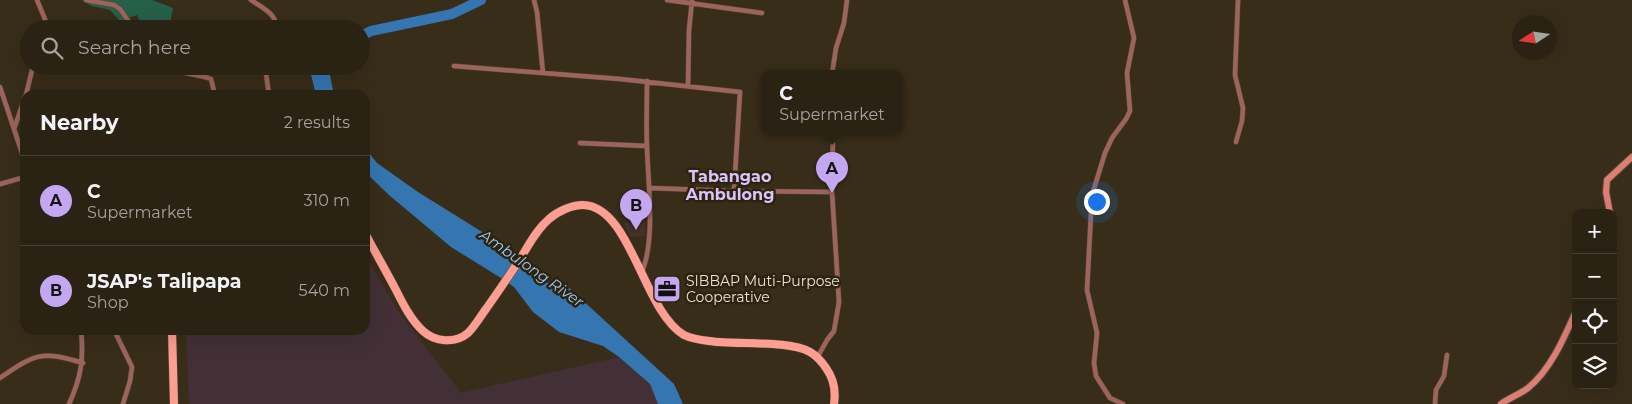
<!DOCTYPE html>
<html lang="en">
<head>
<meta charset="utf-8">
<style>
	:root { --surface:#2a2213; --page:#322a1c; --text:#f1f3f6; --muted:#a5a4a0; --line:#463f33; --accent:#c4a7f1 }
	body { margin:0; font-family:Montserrat,sans-serif; background:var(--page); color:var(--text) }
	.controls { position:absolute; right:15px; bottom:15px; display:grid; overflow:hidden; border-radius:10px; box-shadow:0 5px 20px #0002 }
	.controls button { width:45px; height:45px; display:grid; place-items:center; padding:0; border:0; border-bottom:1px solid var(--line); background:var(--surface); color:var(--text); font:25px sans-serif }
	.compass { position:absolute; left:1512px; top:15px; width:45px; height:45px; border-radius:50%; background:var(--surface); box-shadow:0 5px 20px #0002; rotate:258deg }
	.you { position:absolute; left:1096px; top:201px; width:18px; height:18px; margin:-12px; border:4px solid #fff; border-radius:50%; background:#1a73e8; box-shadow:0 0 0 8px #1a73e833 }
	.badge { display:grid; place-items:center; width:32px; height:32px; border-radius:50%; background:var(--accent); color:#111; font-size:16px; font-weight:700 }
	.pin { position:absolute; translate:-50% -41px; filter:drop-shadow(0 1px 2px #0008) }
	.pin::after { content:''; position:absolute; top:26px; width:18px; height:15px; background:inherit; clip-path:polygon(0 0,100% 0,50% 100%) }
	.popup { position:absolute; left:761px; top:70px; width:142px; height:65px; box-sizing:border-box; display:grid; place-content:center; border-radius:10px; background:var(--surface); filter:drop-shadow(0 1px 4px #0005); font-size:16px; white-space:nowrap; color:var(--muted) }
	.popup b { font-size:19px; color:var(--text) }
	.popup::after { content:''; position:absolute; left:50%; top:100%; margin-left:-10px; border:10px solid transparent; border-top-color:var(--surface) }
	.list { margin:0; padding:0; list-style:none }
	h2 { display:flex; justify-content:space-between; align-items:center; height:65px; margin:0; padding:0 20px; font-size:21px }
	h2 small { font-size:16px; font-weight:400; color:var(--muted) }
	.list li { display:grid; grid-template-columns:32px 1fr auto; gap:15px; align-items:center; box-sizing:border-box; height:90px; padding:0 20px; border-top:1px solid var(--line) }
	.list b { display:block; font-size:19px; white-space:nowrap }
	.list p { margin:0; font-size:16px; white-space:nowrap; color:var(--muted) }
	.list em { font-size:16px; font-style:normal; color:var(--muted) }
	.icon { flex:none; width:28px; height:28px; fill:none; stroke:currentColor; stroke-width:2; stroke-linecap:round; stroke-linejoin:round }
	.map { position:relative; flex:none; width:1632px; height:404px; overflow:hidden }
	.search { position:absolute; background:var(--surface); box-shadow:0 5px 20px #0002; left:20px; top:20px; width:350px; height:55px; display:flex; align-items:center; gap:12px; box-sizing:border-box; padding:0 18px; border-radius:28px; color:var(--muted); font-size:19px }
	.panel { position:absolute; background:var(--surface); box-shadow:0 5px 20px #0002; left:20px; top:90px; width:350px; height:245px; border-radius:15px }
	.map>svg:first-child { display:block }
	.commercial { fill:#433229 }
	.industrial { fill:#433037 }
	.green { fill:#256049 }
	.water { fill:#3576b1 }
	.lines { fill:none; stroke-linecap:round; stroke-linejoin:round }
	.river { stroke:#3576b1; stroke-width:10 }
	.street-casing { stroke:#544a37; stroke-width:5.5 }
	.secondary-casing { stroke:#544a37; stroke-width:8 }
	.primary-casing { stroke:#544a37; stroke-width:9 }
	.street { stroke:#9e635c; stroke-width:4.5 }
	.secondary { stroke:#dc7e74; stroke-width:6 }
	.primary { stroke:#fe9d92; stroke-width:8 }
	.labels { text-anchor:middle; dominant-baseline:central; stroke-width:5; stroke-linejoin:round; paint-order:stroke }
	.poi-label { font-size:14px; fill:#e8e2d5; stroke:#2e230f; text-anchor:start }
	.water-label { font-size:15px; font-style:italic; fill:#98c9fa; stroke:#2e230f }
	.quarter-label { font-size:16px; font-weight:bold; fill:#dac4fd; stroke:#2e230f }
</style>
</head>
<body>
<div class="map">
<svg width="1632" height="404" viewBox="0 0 1632 404">
	<rect width="100%" height="100%" fill="#382d19"/>
	<!-- commercial -->
	<path class="commercial" d="M 645,220 L 645,236 L 631,237 L 623,223 Z"/>
	<!-- industrial -->
	<path class="industrial" d="M 365,255 L 398,311 L 461,393 L 619,357 L 650,384 L 658,404 L 189,404 L 186,330 L 365,330 Z"/>
	<!-- green -->
	<path class="green" d="M 81,0 L 152,0 L 173,8 L 169,29 L 143,29 L 137,15 L 120,21 L 110,10 L 92,6 Z"/>
	<!-- water -->
	<path class="water" d="M 309,66 L 332,66 L 330,75 L 334,95 L 316,95 Z
		M 365,148 L 377,163 L 418,192 L 487,235 L 515,256 L 544,282 L 568,287 L 674,384 L 683,404 L 658,404 L 650,384 L 619,357 L 603,346 L 559,332 L 533,312 L 514,287 L 501,278 L 451,247 L 389,195 L 365,172 Z"/>
	<g class="lines">
		<!-- river -->
		<path class="river" d="M 361,36 L 371,31 L 452,14 L 481,0"/>
		<defs>
			<path id="street" d="M 37,0 L 47,24 L 45,29
				M 86,0 L 114,5 L 120,9 L 134,29
				M 251,0 C 261,7 278,14 276,29
				M 534,0 L 537,12 L 543,73
				M 667,0 L 762,13
				M 178,66 L 182,72 C 192,75 201,75 211,79 L 215,95
				M 265,66 L 269,95
				M 454,66 L 620,79 L 740,92 L 734,191 L 832,192
				M 832,74 L 836,48 L 844,23 L 847,0
				M 688,86 L 689,30 L 692,1
				M 0,87 L 25,162
				M 26,95 L 33,66
				M 14,129 L 25,97
				M 1236,142 L 1242,121 L 1243,108 L 1235,75 L 1238,0
				M 580,143 L 647,146
				M 0,184 L 25,177
				M 649,188 L 734,191
				M 641,274 C 656,242 648,183 647,147 C 646,125 647,103 647,81
				M 117,330 L 116,334 L 132,367 L 130,381 L 123,404
				M 817,358 L 827,340 L 834,331 L 839,302 L 832,192 L 833,132
				M 0,378 C 35,354 41,350 83,363
				M 69,404 C 81,378 84,359 81,330
				M 1123,404 L 1110,398 L 1096,376 L 1094,363 L 1097,333 L 1087,290 L 1092,195 L 1105,153 L 1112,138 L 1126,119 L 1130,111 L 1127,73 L 1134,38 L 1125,0
				M 1435,404 L 1436,390 L 1444,376 L 1447,355"/>
			<path id="secondary" d="M 1610,213 L 1606,192 L 1607,180 L 1632,157
				M 1501,404 C 1509,398 1520,394 1528,388 C 1551,369 1564,338 1576,311"/>
			<path id="primary" d="M 365,233 C 375,252 386,271 396,290 C 403,304 411,320 423,331 C 435,342 455,344 468,333 C 475,326 480,317 486,309 C 498,292 509,276 520,259 C 529,245 536,230 549,219 C 558,211 572,205 583,205 C 631,206 643,311 684,335 C 692,339 700,340 709,341 C 735,345 790,340 810,352 C 817,356 822,362 826,368 C 834,379 836,391 834,404
				M 172,330 L 174,404"/>
		</defs>
		<!-- street casing -->
		<use href="#street" class="street-casing"/>
		<!-- secondary casing -->
		<use href="#secondary" class="secondary-casing"/>
		<!-- primary casing -->
		<use href="#primary" class="primary-casing"/>
		<!-- street -->
		<use href="#street" class="street"/>
		<!-- secondary -->
		<use href="#secondary" class="secondary"/>
		<!-- primary -->
		<use href="#primary" class="primary"/>
	</g>
	<!-- icons -->
	<defs>
		<symbol id="office-square" viewBox="-11 -11 22 22"><rect x="-9" y="-9" width="18" height="18" rx="4" fill="#c4a7f1" stroke="#2e230f"/><path d="M-6-3h4V-5.5h4V-3h4V5H-6ZM-1-4.5V-3h2v-1.5ZM-6 0V1H6V0Z" fill="#111"/></symbol>
	</defs>
	<g fill-rule="evenodd">
		<use href="#office-square" x="651" y="273" width="32" height="32"/>
	</g>
	<g class="labels">
		<!-- poi labels -->
		<g class="poi-label">
			<text x="686" y="281">SIBBAP Muti-Purpose<tspan x="686" dy="16">Cooperative</tspan></text>
		</g>
		<!-- water labels -->
		<g class="water-label">
			<text transform="translate(532 268) rotate(35)">Ambulong River</text>
		</g>
		<!-- quarter labels -->
		<g class="quarter-label">
			<text x="730" y="176">Tabangao<tspan x="730" dy="18">Ambulong</tspan></text>
		</g>
	</g>
</svg>
<div class="controls">
<button>+</button>
<button>−</button>
<button><svg class="icon" aria-label="locate" viewBox="0 0 24 24"><circle cx="12" cy="12" r="6"/><path d="M12 2v4M12 18v4M2 12h4M18 12h4"/></svg></button>
<button><svg class="icon" aria-label="layers" viewBox="0 0 24 24"><path d="M12 4l9 5-9 5-9-5zM3 14l9 5 9-5"/></svg></button>
</div>
<svg class="compass" viewBox="-18 -18 36 36"><path d="M0-13l5 13h-10z" fill="#e53935"/><path d="M0 13l5-13h-10z" fill="#a5a4a0"/></svg>
<div class="you"></div>
<div class="pin badge" style="left:832px;top:193px">A</div>
<div class="popup"><b>C</b>Supermarket</div>
<div class="pin badge" style="left:636px;top:230px">B</div>
<div class="search"><svg class="icon" aria-label="search" viewBox="0 0 24 24"><circle cx="10" cy="10" r="6"/><path d="M15 15l6 6"/></svg>Search here</div>
<section class="panel">
<h2>Nearby<small>2 results</small></h2>
<ul class="list">
<li><span class="badge">A</span><div><b>C</b><p>Supermarket</p></div><em>310 m</em></li>
<li><span class="badge">B</span><div><b>JSAP's Talipapa</b><p>Shop</p></div><em>540 m</em></li>
</ul>
</section>
</div>
</body>
</html>
